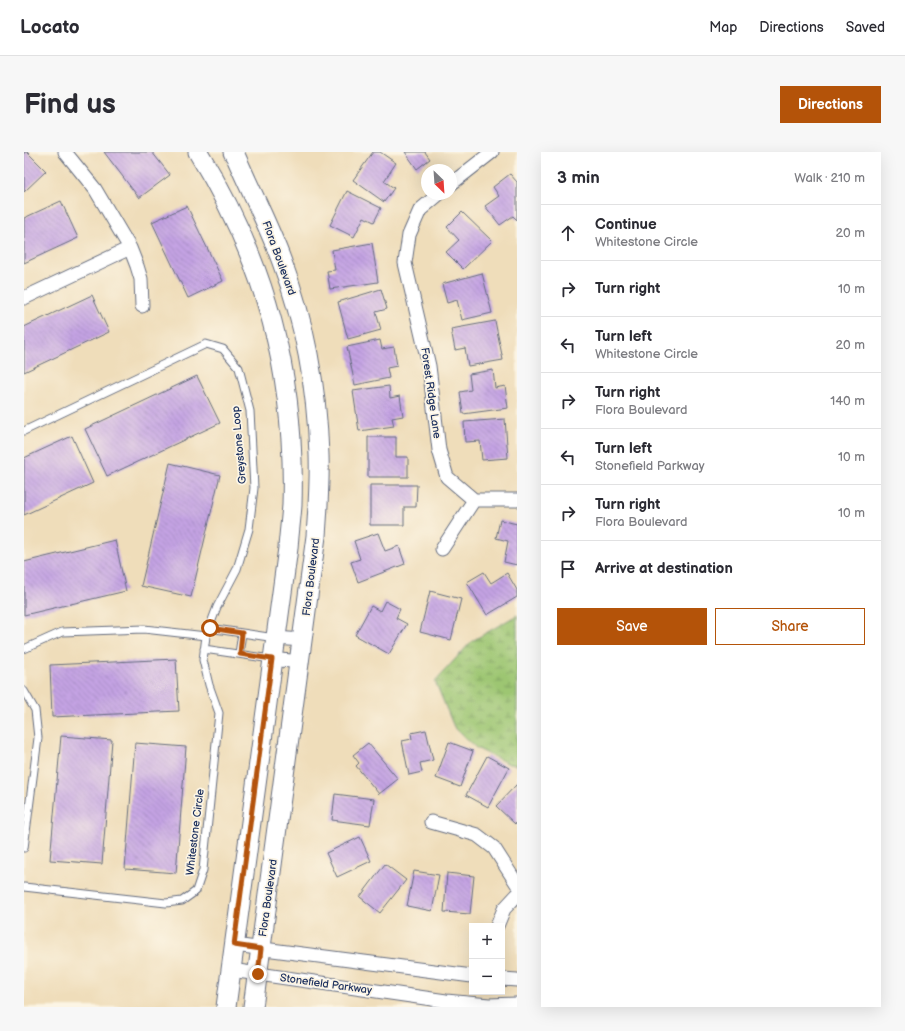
<!DOCTYPE html>
<html lang="en">
<head>
<meta charset="utf-8">
<style>
	:root { --surface:#fff; --page:#f7f7f7; --text:#2b2b33; --muted:#7c7c81; --line:#e1e1e2; --accent:#b45309 }
	body { margin:0; font-family:"Balsamiq Sans",sans-serif; background:var(--page); color:var(--text) }
	.controls { position:absolute; right:12px; bottom:12px; display:grid; overflow:hidden; border-radius:0px; box-shadow:0 4px 16px #0002 }
	.controls button { width:36px; height:36px; display:grid; place-items:center; padding:0; border:0; border-bottom:1px solid var(--line); background:var(--surface); color:var(--text); font:20px sans-serif }
	.compass { position:absolute; left:397px; top:12px; width:36px; height:36px; border-radius:50%; background:var(--surface); box-shadow:0 4px 16px #0002; rotate:155deg }
	.stop { position:absolute; width:12px; height:12px; margin:-9px; border:3px solid #b45309; border-radius:50%; background:#fff }
	.stop.end { background:#b45309; border-color:#fff; box-shadow:0 1px 4px #0008 }
	.list { margin:0; padding:0; list-style:none }
	h2 { display:flex; justify-content:space-between; align-items:center; height:52px; margin:0; padding:0 16px; font-size:17px }
	h2 small { font-size:13px; font-weight:400; color:var(--muted) }
	.list li { display:grid; grid-template-columns:26px 1fr auto; gap:12px; align-items:center; box-sizing:border-box; height:56px; padding:0 16px; border-top:1px solid var(--line) }
	.list b { display:block; font-size:15px; white-space:nowrap }
	.list p { margin:0; font-size:13px; white-space:nowrap; color:var(--muted) }
	.list em { font-size:13px; font-style:normal; color:var(--muted) }
	.actions { display:flex; gap:8px; padding:12px 16px }
	.actions a { flex:1; padding:9px 0; border:1px solid var(--accent); border-radius:0px; text-align:center; font-size:14px; color:var(--accent) }
	.actions .main { background:var(--accent); color:#fff }
	.icon { flex:none; width:22px; height:22px; fill:none; stroke:currentColor; stroke-width:2; stroke-linecap:round; stroke-linejoin:round }
	.map { position:relative; flex:none; width:493px; height:855px; overflow:hidden; border-radius:0px }
	header { display:flex; align-items:center; gap:24px; box-sizing:border-box; height:56px; padding:0 20px; background:var(--surface); border-bottom:1px solid var(--line) }
	header strong { font-size:19px }
	nav { display:flex; gap:22px; margin-inline-start:auto; font-size:14px }
	.intro { display:flex; align-items:center; justify-content:space-between; box-sizing:border-box; height:96px; padding:0 24px }
	h1 { margin:0; font-size:28px }
	.button { padding:10px 18px; border-radius:0px; background:var(--accent); color:#fff; font-size:14px; font-weight:700 }
	main { display:flex; gap:24px; padding:0 24px }
	aside { flex:1; background:var(--surface); border-radius:0px; box-shadow:0 4px 16px #0002 }
	.map>svg:first-child { display:block }
	.wetland { fill:url(#wetland-marsh); stroke:#5c7a68 }
	.building { fill:url(#building-back-hatch) }
	.lines { fill:none; stroke-linecap:round; stroke-linejoin:round }
	.lane-casing { stroke:#656c7e; stroke-width:9 }
	.street-casing { stroke:#656c7e; stroke-width:15 }
	.secondary-casing { stroke:#656c7e; stroke-width:21 }
	.lane { stroke:#fff; stroke-width:7 }
	.street { stroke:#fff; stroke-width:13 }
	.secondary { stroke:#fff; stroke-width:19 }
	.route { stroke:#b45309; stroke-width:5 }
	.labels { text-anchor:middle; dominant-baseline:central; stroke-width:3.5; stroke-linejoin:round; paint-order:stroke }
	.street-label { font-size:11px; fill:#1b2f5e; stroke:#fcf5e5 }
</style>
</head>
<body>
<header>
<strong>Locato</strong>
<nav><a>Map</a><a>Directions</a><a>Saved</a></nav>
</header>
<div class="intro"><h1>Find us</h1><a class="button">Directions</a></div>
<main>
<div class="map">
<svg width="493" height="855" viewBox="0 0 493 855">
	<defs>
		<pattern id="wetland-marsh" width="20" height="14" patternUnits="userSpaceOnUse"><rect width="20" height="14" fill="#9dc672"/><path d="M1 5h8M5 5V1M11 12h8M15 12V8" fill="none" stroke="#7fa161"/></pattern>
		<pattern id="building-back-hatch" width="6" height="6" patternUnits="userSpaceOnUse"><rect width="6" height="6" fill="#c4a3e3"/><path d="M-1 5l2 2M0 0l6 6M5-1l2 2" fill="none" stroke="#9e85bb"/></pattern>
	</defs>
	<rect width="100%" height="100%" fill="#fcf5e5"/>
	<filter id="ink" filterUnits="userSpaceOnUse"><feTurbulence type="fractalNoise" baseFrequency=".025" numOctaves="2"/><feDisplacementMap in="SourceGraphic" scale="8" xChannelSelector="R" yChannelSelector="G"/><feConvolveMatrix kernelMatrix="1 2 1 2 8 2 1 2 1" color-interpolation-filters="sRGB"/></filter>
	<filter id="wash" filterUnits="userSpaceOnUse"><feTurbulence type="fractalNoise" baseFrequency=".012" numOctaves="4" result="noise"/><feDisplacementMap in="SourceGraphic" scale="16" xChannelSelector="R" yChannelSelector="G"/><feGaussianBlur stdDeviation="0.9" result="paint"/><feColorMatrix in="noise" values="0 0 0 0 0 0 0 0 0 0 0 0 0 0 0 0 0 1.4 0 .05"/><feComposite in="paint" operator="in"/></filter>
	<g filter="url(#wash)">
		<rect width="100%" height="100%" fill="#efddba"/>
		<!-- wetland -->
		<path class="wetland" d="M 493,463 L 493,613 L 485,612 L 452,596 L 430,575 L 411,529 L 448,489 Z"/>
		<g id="blocks">
			<!-- building -->
			<path class="building" d="M 0,0 L 3,0 L 22,19 L 0,40 Z
				M 80,0 L 128,0 L 146,23 L 115,46 Z
				M 349,0 L 356,0 L 372,11 L 360,29 L 370,36 L 360,50 L 329,28 Z
				M 381,0 L 401,0 L 406,7 L 393,17 Z
				M 486,22 L 493,30 L 493,68 L 489,64 L 476,73 L 461,54 L 475,44 L 469,35 Z
				M 323,39 L 357,56 L 350,70 L 340,65 L 330,85 L 306,73 Z
				M 37,49 L 54,86 L 0,111 L 0,66 Z
				M 163,54 L 199,129 L 164,146 L 128,70 Z
				M 438,60 L 468,89 L 439,117 L 422,100 L 435,88 L 423,75 Z
				M 348,91 L 354,130 L 306,137 L 303,119 L 311,118 L 308,98 Z
				M 458,121 L 468,161 L 438,168 L 433,148 L 423,151 L 418,132 Z
				M 357,137 L 363,157 L 352,160 L 357,178 L 324,187 L 314,150 Z
				M 68,143 L 85,180 L 0,220 L 0,175 Z
				M 471,169 L 479,208 L 444,214 L 441,196 L 431,198 L 427,177 Z
				M 356,188 L 358,197 L 370,195 L 373,214 L 363,216 L 365,226 L 331,233 L 323,195 Z
				M 469,218 L 471,236 L 481,234 L 484,256 L 439,262 L 436,240 L 447,238 L 445,222 Z
				M 173,224 L 196,271 L 83,324 L 61,277 Z
				M 365,234 L 366,246 L 376,244 L 379,264 L 368,266 L 370,274 L 335,279 L 329,239 Z
				M 481,267 L 484,306 L 458,308 L 456,289 L 441,290 L 440,270 Z
				M 48,284 L 69,331 L 0,363 L 0,306 Z
				M 344,285 L 372,285 L 372,305 L 384,305 L 384,325 L 344,325 Z
				M 146,311 L 196,323 L 167,445 L 117,434 Z
				M 346,333 L 393,333 L 392,355 L 380,355 L 380,373 L 346,373 Z
				M 476,368 L 493,372 L 493,413 L 480,410 L 484,389 L 472,386 Z
				M 354,381 L 361,399 L 375,394 L 381,412 L 334,430 L 327,410 L 336,407 L 330,389 Z
				M 91,388 L 102,439 L 0,463 L 0,410 Z
				M 460,420 L 467,431 L 483,421 L 493,438 L 493,445 L 463,463 L 443,430 Z
				M 406,439 L 437,447 L 427,488 L 396,480 Z
				M 361,449 L 376,457 L 372,466 L 383,472 L 365,502 L 331,483 L 347,454 L 356,459 Z
				M 152,507 L 155,559 L 28,565 L 26,513 Z
				M 402,578 L 409,608 L 396,611 L 398,620 L 385,623 L 378,589 L 388,587 L 387,581 Z
				M 37,584 L 88,588 L 78,712 L 26,708 Z
				M 425,590 L 449,599 L 436,635 L 412,626 Z
				M 111,591 L 162,595 L 152,721 L 101,717 Z
				M 344,591 L 374,627 L 355,642 L 332,614 L 335,611 L 329,603 Z
				M 463,604 L 485,616 L 464,655 L 442,643 Z
				M 493,632 L 493,670 L 491,672 L 472,654 Z
				M 311,642 L 350,647 L 346,673 L 308,668 Z
				M 336,685 L 347,709 L 313,725 L 302,701 Z
				M 361,712 L 382,728 L 356,761 L 336,745 Z
				M 390,719 L 415,723 L 408,759 L 383,754 Z
				M 423,721 L 450,724 L 446,762 L 420,760 Z"/>
		</g>
	</g>
	<g filter="url(#ink)">
		<use href="#blocks" fill-opacity="0" stroke="#656c7e" stroke-width="1"/>
		<g class="lines">
			<defs>
				<path id="lane" d="M 0,279 L 182,192 L 199,197 L 215,216 L 226,259 L 230,336 L 225,377 L 213,417 L 193,455 L 182,484 L 179,508 L 185,533 L 195,561 L 179,718 L 172,739 L 158,749 L 142,751 L 0,735
					M 185,476 L 251,486
					M 0,497 L 38,480 L 120,477 L 182,484
					M 180,497 L 247,507
					M 215,502 L 218,481
					M 0,539 L 11,558 L 14,586 L 0,696"/>
				<path id="street" d="M 41,0 L 71,37 L 106,96 L 113,114 L 117,127 L 118,154
					M 427,32 L 468,0
					M 415,42 L 396,58 L 385,83 L 381,111 L 405,214 L 415,298 L 423,325 L 450,348 L 493,348
					M 0,146 L 106,96
					M 418,397 L 450,348
					M 251,486 L 279,488
					M 248,507 L 276,510
					M 407,670 L 453,683 L 470,696 L 493,732
					M 473,774 L 480,757 L 493,743
					M 210,793 L 448,824
					M 207,818 L 422,849 L 465,853 L 493,852
					M 478,827 L 493,828"/>
				<path id="secondary" d="M 174,0 C 242,111 272,223 268,353 C 267,367 265,382 264,396 L 202,855
					M 209,0 L 212,5 C 227,40 245,74 258,110 C 281,171 293,238 295,303 C 296,330 294,357 292,384 L 229,855"/>
			</defs>
			<!-- lane casing -->
			<use href="#lane" class="lane-casing"/>
			<!-- street casing -->
			<use href="#street" class="street-casing"/>
			<!-- secondary casing -->
			<use href="#secondary" class="secondary-casing"/>
			<!-- lane -->
			<use href="#lane" class="lane"/>
			<!-- street -->
			<use href="#street" class="street"/>
			<!-- secondary -->
			<use href="#secondary" class="secondary"/>
		</g>
	</g>
	<g class="lines" filter="url(#ink)">
		<!-- route -->
		<path class="route" d="M 186,476 L 218,481 L 216,502 L 248,507 L 210,793 L 237,797 L 234,822"/>
	</g>
	<g class="labels">
		<!-- street labels -->
		<g class="street-label">
			<text transform="translate(255 106) rotate(70)">Flora Boulevard</text>
			<text transform="translate(407 241) rotate(82)">Forest Ridge Lane</text>
			<text transform="translate(215 293) rotate(-95)">Greystone Loop</text>
			<text transform="translate(287 425) rotate(-83)">Flora Boulevard</text>
			<text transform="translate(171 680) rotate(-83)">Whitestone Circle</text>
			<text transform="translate(244 746) rotate(-82)">Flora Boulevard</text>
			<text transform="translate(302 832) rotate(8)">Stonefield Parkway</text>
		</g>
	</g>
</svg>
<div class="controls">
<button>+</button>
<button>−</button>
</div>
<svg class="compass" viewBox="-18 -18 36 36"><path d="M0-13l5 13h-10z" fill="#e53935"/><path d="M0 13l5-13h-10z" fill="#7c7c81"/></svg>
<div class="stop" style="left:186px;top:476px"></div>
<div class="stop end" style="left:234px;top:822px"></div>
</div>
<aside>
<h2>3 min<small>Walk · 210 m</small></h2>
<ul class="list">
<li><svg class="icon" aria-label="ahead" viewBox="0 0 24 24"><path d="M12 20V5M6 11l6-6 6 6"/></svg><div><b>Continue</b><p>Whitestone Circle</p></div><em>20 m</em></li>
<li><svg class="icon" aria-label="right" viewBox="0 0 24 24"><path d="M7 20v-9h11M14 6l5 5-5 5"/></svg><div><b>Turn right</b></div><em>10 m</em></li>
<li><svg class="icon" aria-label="left" viewBox="0 0 24 24"><path d="M17 20v-9H6M10 6l-5 5 5 5"/></svg><div><b>Turn left</b><p>Whitestone Circle</p></div><em>20 m</em></li>
<li><svg class="icon" aria-label="right" viewBox="0 0 24 24"><path d="M7 20v-9h11M14 6l5 5-5 5"/></svg><div><b>Turn right</b><p>Flora Boulevard</p></div><em>140 m</em></li>
<li><svg class="icon" aria-label="left" viewBox="0 0 24 24"><path d="M17 20v-9H6M10 6l-5 5 5 5"/></svg><div><b>Turn left</b><p>Stonefield Parkway</p></div><em>10 m</em></li>
<li><svg class="icon" aria-label="right" viewBox="0 0 24 24"><path d="M7 20v-9h11M14 6l5 5-5 5"/></svg><div><b>Turn right</b><p>Flora Boulevard</p></div><em>10 m</em></li>
<li><svg class="icon" aria-label="arrive" viewBox="0 0 24 24"><path d="M6 21V4h12l-3 4 3 4H6"/></svg><div><b>Arrive at destination</b></div></li>
</ul>
<div class="actions"><a class="main">Save</a><a>Share</a></div>
</aside>
</main>
</body>
</html>
